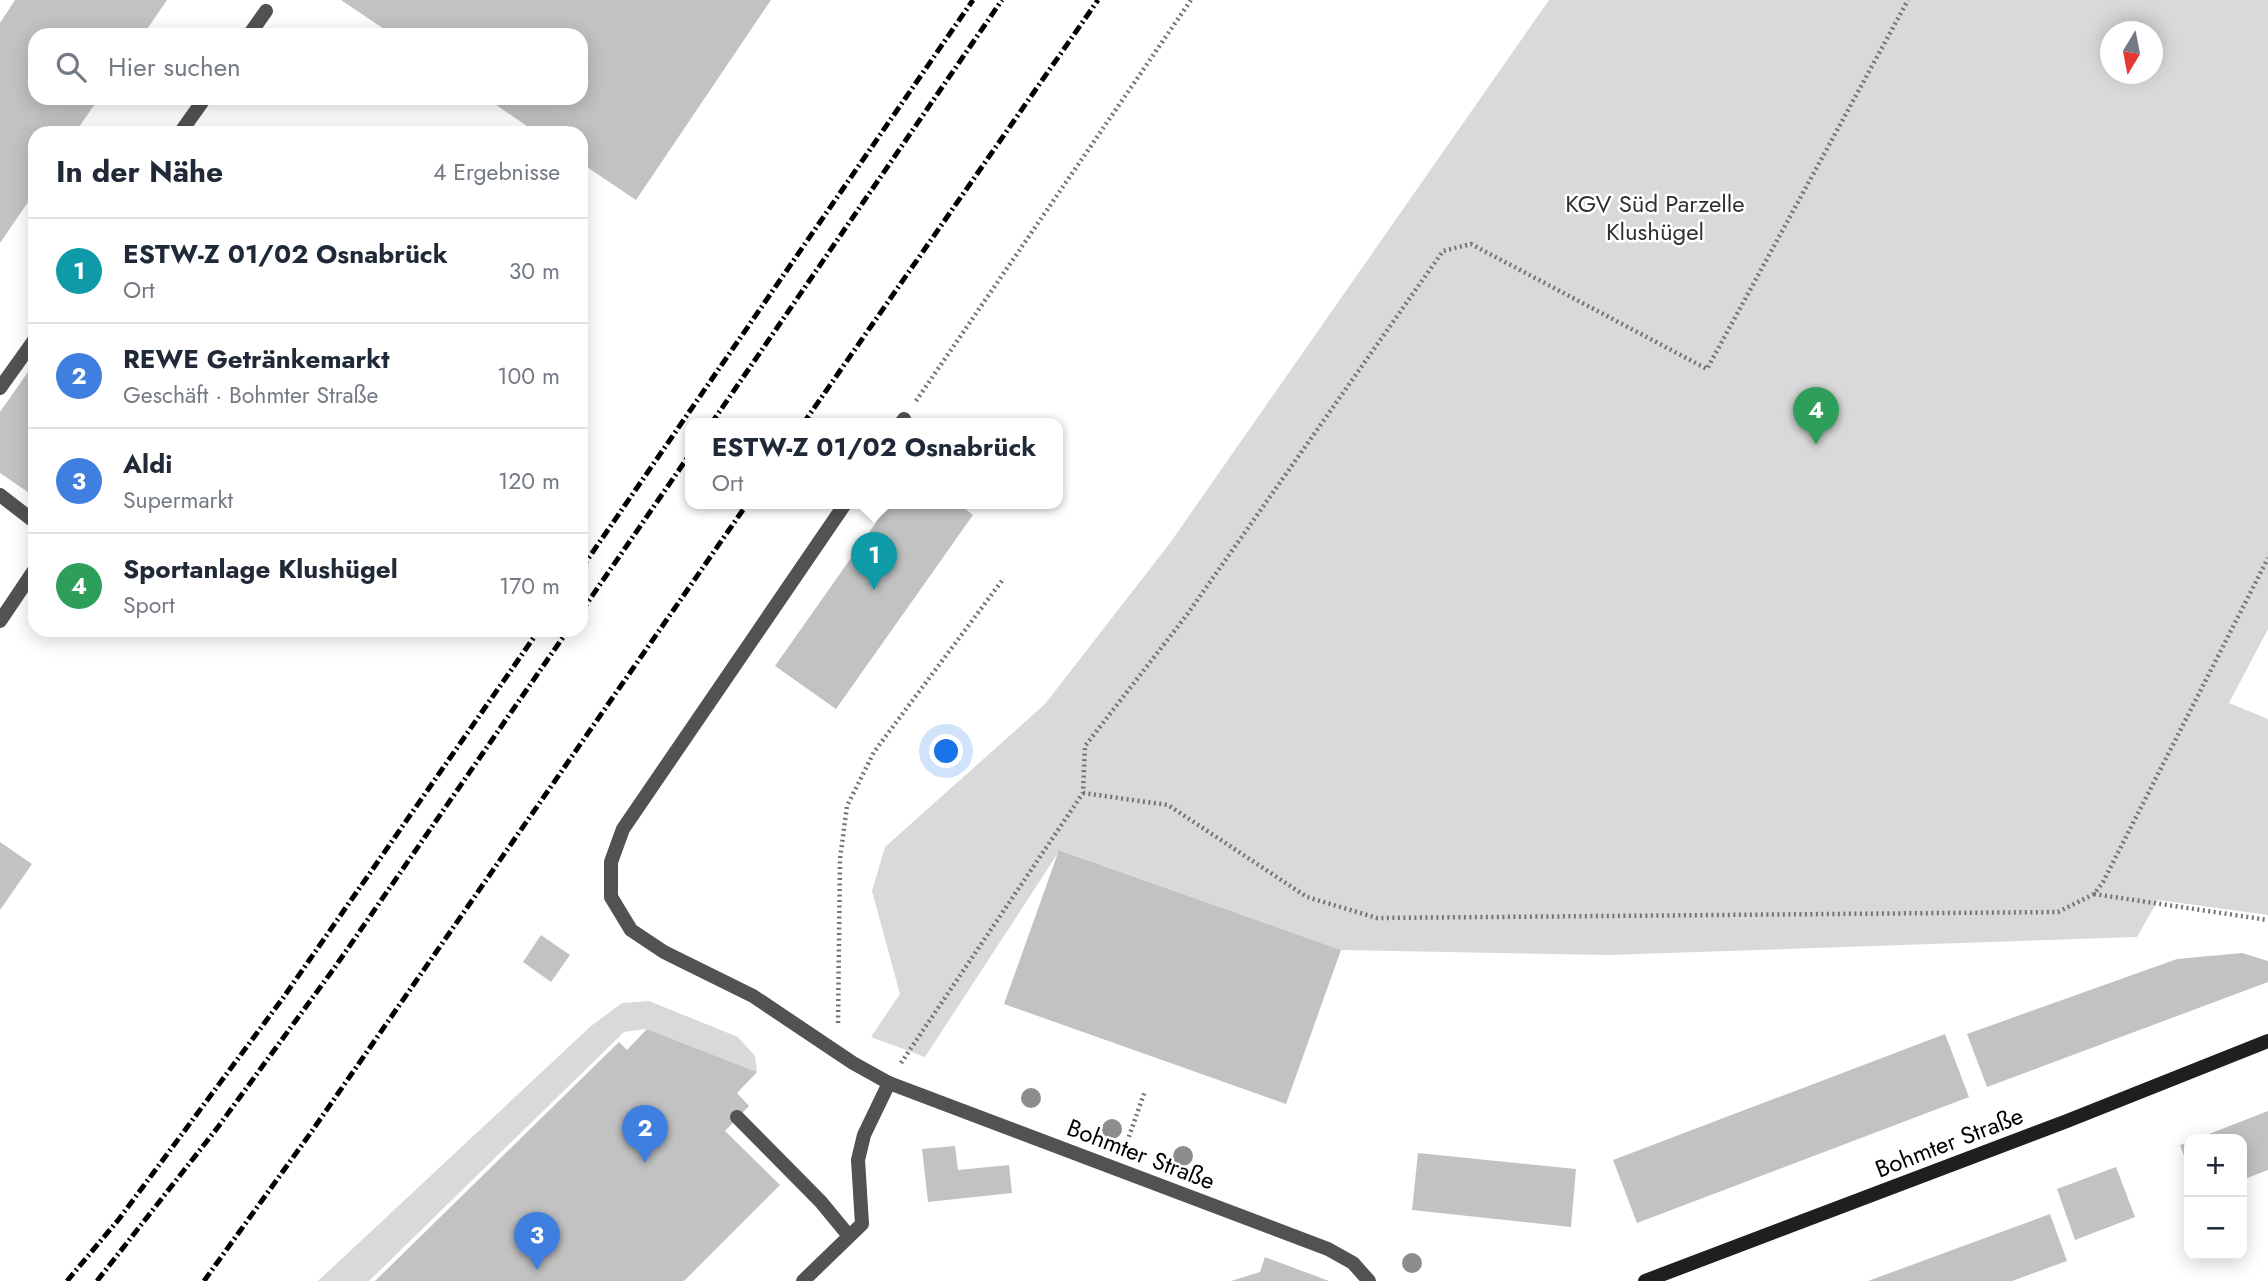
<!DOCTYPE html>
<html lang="de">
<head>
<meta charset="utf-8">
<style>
	:root { --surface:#fff; --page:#f2f2f3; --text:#1f2937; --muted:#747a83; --line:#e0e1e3; --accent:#000 }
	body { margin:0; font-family:Jost,sans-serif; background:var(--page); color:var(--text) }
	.controls { position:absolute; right:21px; bottom:21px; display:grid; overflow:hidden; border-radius:14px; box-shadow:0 4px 18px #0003 }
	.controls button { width:63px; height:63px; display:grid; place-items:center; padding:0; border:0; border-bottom:2px solid var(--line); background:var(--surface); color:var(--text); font:35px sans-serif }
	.compass { position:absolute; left:2100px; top:21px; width:63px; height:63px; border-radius:50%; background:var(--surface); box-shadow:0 4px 18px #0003; rotate:190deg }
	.you { position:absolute; left:947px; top:752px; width:24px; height:24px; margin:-18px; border:5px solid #fff; border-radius:50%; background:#1a73e8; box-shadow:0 0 0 10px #1a73e833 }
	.badge { display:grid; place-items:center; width:46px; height:46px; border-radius:50%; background:var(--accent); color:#fff; font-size:23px; font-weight:700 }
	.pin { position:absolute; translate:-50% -58px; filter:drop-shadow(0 2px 4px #0008) }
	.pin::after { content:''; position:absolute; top:37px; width:24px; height:21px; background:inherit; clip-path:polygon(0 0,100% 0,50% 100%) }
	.popup { position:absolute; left:685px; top:418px; width:378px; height:91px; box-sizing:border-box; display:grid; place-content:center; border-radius:14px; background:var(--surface); filter:drop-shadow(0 2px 5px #0005); font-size:23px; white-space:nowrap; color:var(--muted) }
	.popup b { font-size:26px; color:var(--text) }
	.popup::after { content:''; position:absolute; left:50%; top:100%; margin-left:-14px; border:14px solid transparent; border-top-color:var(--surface) }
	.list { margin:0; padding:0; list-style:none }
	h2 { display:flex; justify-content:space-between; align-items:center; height:91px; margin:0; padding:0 28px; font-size:30px }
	h2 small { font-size:23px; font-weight:400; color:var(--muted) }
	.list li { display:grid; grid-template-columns:46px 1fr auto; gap:21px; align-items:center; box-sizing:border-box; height:105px; padding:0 28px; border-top:2px solid var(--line) }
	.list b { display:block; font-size:26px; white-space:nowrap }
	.list p { margin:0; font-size:23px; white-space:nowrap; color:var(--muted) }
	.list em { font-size:23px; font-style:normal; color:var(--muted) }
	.icon { flex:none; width:38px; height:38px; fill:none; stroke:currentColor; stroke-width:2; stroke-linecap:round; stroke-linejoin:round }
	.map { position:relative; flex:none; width:2268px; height:1281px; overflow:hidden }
	.search { position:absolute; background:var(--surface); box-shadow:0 4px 18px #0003; left:28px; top:28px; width:560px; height:77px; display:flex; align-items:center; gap:18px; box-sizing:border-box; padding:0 24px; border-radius:21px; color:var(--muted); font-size:26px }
	.panel { position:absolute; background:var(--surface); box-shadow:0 4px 18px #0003; left:28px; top:126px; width:560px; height:511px; border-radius:21px }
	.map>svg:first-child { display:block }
	.green { fill:#d9d9d9; fill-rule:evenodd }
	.building { fill:#c2c2c2 }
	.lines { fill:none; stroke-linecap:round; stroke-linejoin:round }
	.path { stroke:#747474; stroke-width:4.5; stroke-dasharray:2 3.5; stroke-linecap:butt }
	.lane { stroke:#525252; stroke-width:14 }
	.street { stroke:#525252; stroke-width:14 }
	.secondary { stroke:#1f1f1f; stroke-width:14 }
	.rail { stroke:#000; stroke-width:5; stroke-dasharray:10 3.5 2 3.5; stroke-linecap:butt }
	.tree { fill:#8d8d8d }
	.labels { text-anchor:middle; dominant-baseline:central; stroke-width:5; stroke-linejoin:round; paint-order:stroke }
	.park-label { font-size:24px; fill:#303030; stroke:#fff }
	.street-label { font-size:24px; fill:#000; stroke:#fff }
</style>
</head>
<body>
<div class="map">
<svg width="2268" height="1281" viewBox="0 0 2268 1281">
	<rect width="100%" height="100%" fill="#fff"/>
	<!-- green -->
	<path class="green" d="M 1549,0 L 2268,0 L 2268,629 L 2229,703 L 2268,719 L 2268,915 L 2158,900 L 2137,937 L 1608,955 L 1341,950 L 1060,850 L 925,1057 L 871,1037 L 900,994 L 872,891 L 885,847 L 1045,704 L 1170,543 ZM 2110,32 L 2152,32 L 2152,74 L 2110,74 Z
		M 649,1001 L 738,1037 L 755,1056 L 757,1072 L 647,1029 L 624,1032 L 369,1281 L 318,1281 L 591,1026 L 622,1003 Z"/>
	<!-- building -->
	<path class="building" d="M 15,0 L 167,0 L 143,35 L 35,35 L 35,98 L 99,98 L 75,133 L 35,133 L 35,192 L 0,243 L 0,23 Z
		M 341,0 L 771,0 L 636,200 L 581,163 L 581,133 L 537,133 L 486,98 L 581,98 L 581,35 L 393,35 Z
		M 35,362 L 35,497 L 0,473 L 0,412 Z
		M 889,504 L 959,504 L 973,515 L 836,709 L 775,666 Z
		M 0,842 L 32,864 L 0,910 Z
		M 1059,850 L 1341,950 L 1286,1104 L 1004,1004 Z
		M 541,935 L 570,955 L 551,982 L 523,962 Z
		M 2242,953 L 2268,961 L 2268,982 L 1987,1087 L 1967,1034 L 2177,959 Z
		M 647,1029 L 757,1072 L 737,1093 L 749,1106 L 725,1131 L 780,1185 L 684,1281 L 375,1281 L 619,1042 L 627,1050 Z
		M 1945,1034 L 1969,1097 L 1637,1223 L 1613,1160 Z
		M 2268,1111 L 2268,1170 L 2242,1180 L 2242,1139 L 2196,1139 Z
		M 2189,1142 L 2189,1169 L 2180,1145 Z
		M 955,1146 L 958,1170 L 1009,1165 L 1012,1193 L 928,1202 L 922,1149 Z
		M 1418,1153 L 1576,1169 L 1571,1227 L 1412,1210 Z
		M 2116,1167 L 2135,1217 L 2075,1240 L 2057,1189 Z
		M 2050,1214 L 2067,1261 L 2012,1281 L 1868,1281 Z
		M 1265,1257 L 1329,1281 L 1231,1281 L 1260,1272 Z"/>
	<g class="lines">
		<!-- path -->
		<path class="path" d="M 916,401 L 1191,0
			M 1083,793 L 1168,805 L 1307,897 L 1377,918 L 2058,912 L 2094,894 L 2103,882 L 2268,558
			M 2094,894 L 2268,920
			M 838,1023 L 840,859 L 847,806 L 874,752 L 1004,578
			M 901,1063 L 1083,793 L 1085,746 L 1186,616 L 1443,251 L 1471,244 L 1707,369 L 1908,0
			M 1127,1142 L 1145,1091"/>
		<!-- lane -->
		<path class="lane" d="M 249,35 L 266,11
			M 180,133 L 205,98
			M 0,388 L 35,339
			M 900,424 L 904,419
			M 0,495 L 35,522
			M 0,621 L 35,569
			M 737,1117 L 821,1202 L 849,1236
			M 803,1281 L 862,1224 L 858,1160 L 864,1135 L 889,1083 L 853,1063 L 753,996 L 664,952 L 631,930 L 611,897 L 611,862 L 623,829 L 845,504"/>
		<!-- street -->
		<path class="street" d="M 889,1083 L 1328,1249 L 1353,1263 L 1369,1281"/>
		<!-- secondary -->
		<path class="secondary" d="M 1645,1281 L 2067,1121 L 2268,1041"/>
		<!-- rail -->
		<path class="rail" d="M 711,424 L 1002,0
			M 803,424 L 1098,0
			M 581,569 L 973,0
			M 581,612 L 690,454
			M 67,1281 L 119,1219 L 283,998 L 539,630
			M 97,1281 L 218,1127 L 335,967 L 568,630
			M 204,1281 L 312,1131 L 747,504"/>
	</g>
	<!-- trees -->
	<g class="tree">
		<circle cx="1031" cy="1098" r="10"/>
		<circle cx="1112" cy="1129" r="10"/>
		<circle cx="1183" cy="1156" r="10"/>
		<circle cx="1412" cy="1263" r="10"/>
	</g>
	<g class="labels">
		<!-- park labels -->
		<g class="park-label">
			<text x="1655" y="203">KGV Süd Parzelle<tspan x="1655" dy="28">Klushügel</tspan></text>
		</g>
		<!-- street labels -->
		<g class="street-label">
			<text transform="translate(1949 1142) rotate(-21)">Bohmter Straße</text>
			<text transform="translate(1141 1154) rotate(21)">Bohmter Straße</text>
		</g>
	</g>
</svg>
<div class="controls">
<button>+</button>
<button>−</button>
</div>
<svg class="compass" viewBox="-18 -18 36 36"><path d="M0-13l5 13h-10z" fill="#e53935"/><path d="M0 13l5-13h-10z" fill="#747a83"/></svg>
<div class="you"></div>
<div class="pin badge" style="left:874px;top:590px;background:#0f9aa8">1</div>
<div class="popup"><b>ESTW-Z 01/02 Osnabrück</b>Ort</div>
<div class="pin badge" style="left:645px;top:1163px;background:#3f7fe0">2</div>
<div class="pin badge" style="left:537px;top:1270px;background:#3f7fe0">3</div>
<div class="pin badge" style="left:1816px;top:445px;background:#2e9e5b">4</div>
<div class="search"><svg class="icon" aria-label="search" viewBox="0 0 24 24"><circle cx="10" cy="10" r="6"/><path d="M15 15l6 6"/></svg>Hier suchen</div>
<section class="panel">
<h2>In der Nähe<small>4 Ergebnisse</small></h2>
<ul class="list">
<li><span class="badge" style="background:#0f9aa8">1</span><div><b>ESTW-Z 01/02 Osnabrück</b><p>Ort</p></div><em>30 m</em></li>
<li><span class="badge" style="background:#3f7fe0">2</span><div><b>REWE Getränkemarkt</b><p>Geschäft · Bohmter Straße</p></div><em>100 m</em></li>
<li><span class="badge" style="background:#3f7fe0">3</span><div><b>Aldi</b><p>Supermarkt</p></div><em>120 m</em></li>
<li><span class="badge" style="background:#2e9e5b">4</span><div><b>Sportanlage Klushügel</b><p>Sport</p></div><em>170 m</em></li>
</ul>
</section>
</div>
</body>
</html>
